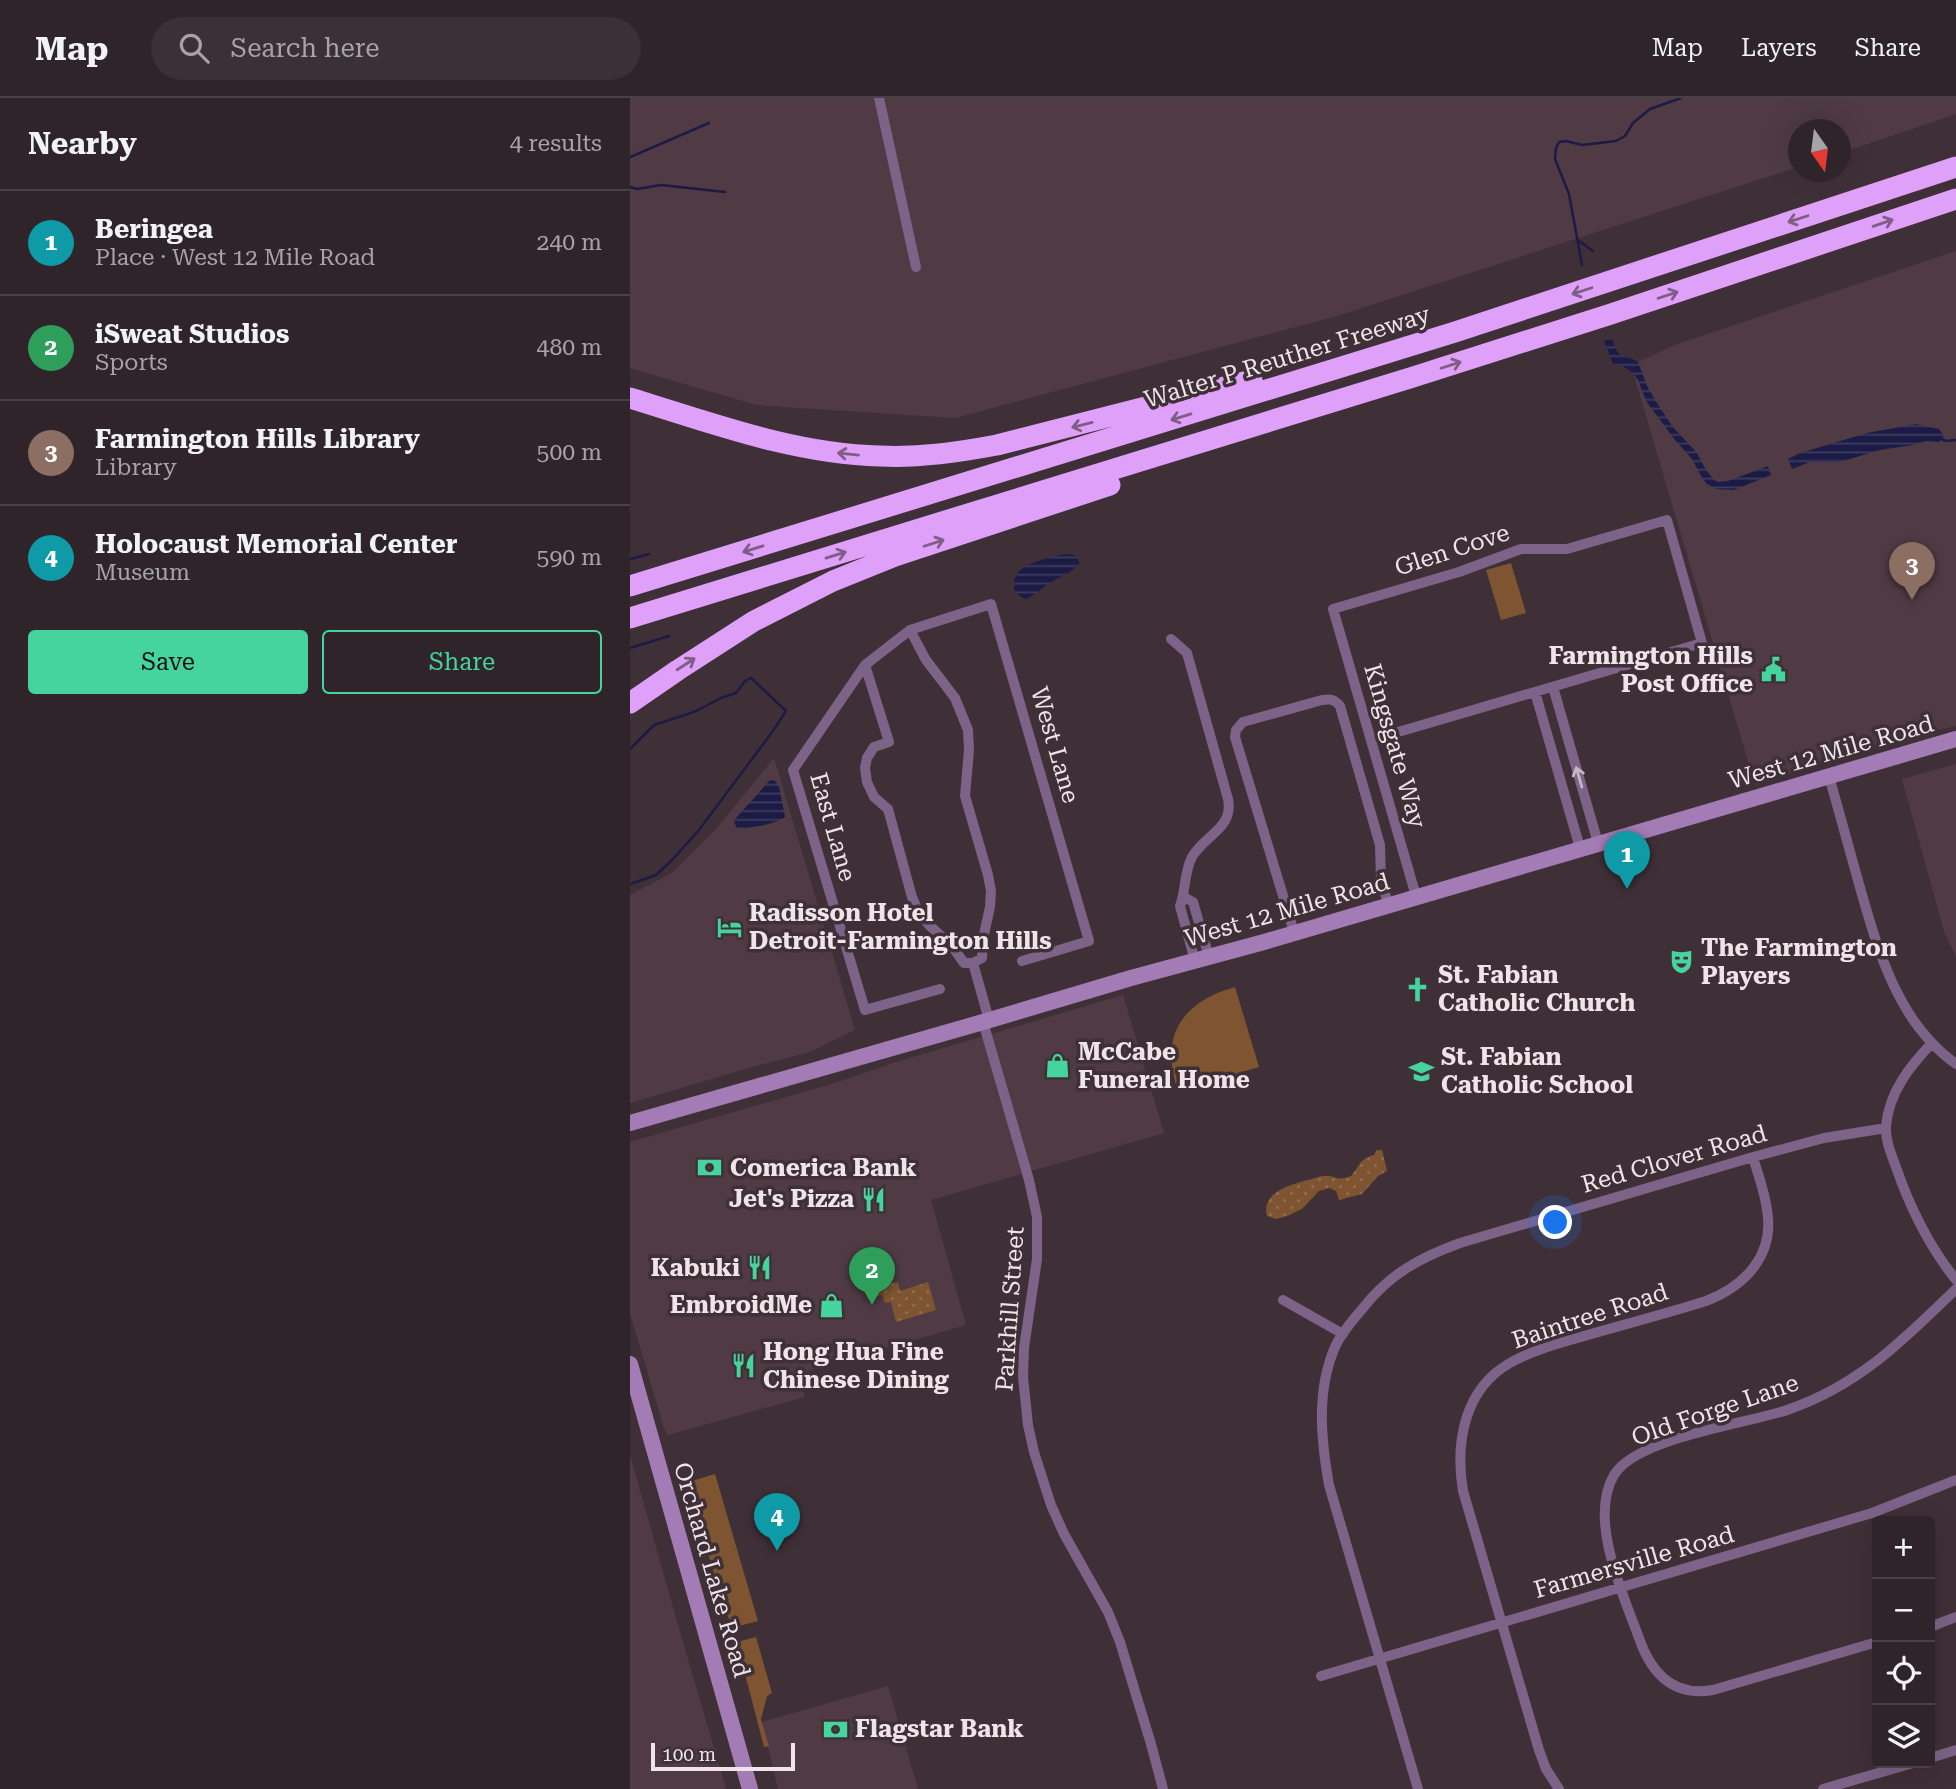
<!DOCTYPE html>
<html lang="en">
<head>
<meta charset="utf-8">
<style>
	:root { --surface:#2f2429; --page:#3b3035; --text:#f1f3f6; --muted:#a7a4a8; --line:#4a4146; --accent:#46d49e }
	body { margin:0; font-family:"Roboto Serif",serif; background:var(--page); color:var(--text) }
	.controls { position:absolute; right:21px; bottom:21px; display:grid; overflow:hidden; border-radius:7px; box-shadow:0 7px 28px #0002 }
	.controls button { width:63px; height:63px; display:grid; place-items:center; padding:0; border:0; border-bottom:2px solid var(--line); background:var(--surface); color:var(--text); font:35px sans-serif }
	.compass { position:absolute; left:1158px; top:21px; width:63px; height:63px; border-radius:50%; background:var(--surface); box-shadow:0 7px 28px #0002; rotate:166deg }
	.scale { position:absolute; left:21px; bottom:18px; width:144px; box-sizing:border-box; padding-left:7px; border:4px solid #efe5e9; border-top:0; font-size:19px; line-height:24px; white-space:nowrap; color:#efe5e9; -webkit-text-stroke:5px #3f3037; paint-order:stroke }
	.you { position:absolute; left:926px; top:1125px; width:24px; height:24px; margin:-18px; border:5px solid #fff; border-radius:50%; background:#1a73e8; box-shadow:0 0 0 10px #1a73e833 }
	.badge { display:grid; place-items:center; width:46px; height:46px; border-radius:50%; background:var(--accent); color:#fff; font-size:23px; font-weight:700 }
	.pin { position:absolute; translate:-50% -58px; filter:drop-shadow(0 2px 4px #0008) }
	.pin::after { content:''; position:absolute; top:37px; width:24px; height:21px; background:inherit; clip-path:polygon(0 0,100% 0,50% 100%) }
	.list { margin:0; padding:0; list-style:none }
	h2 { display:flex; justify-content:space-between; align-items:center; height:91px; margin:0; padding:0 28px; font-size:30px }
	h2 small { font-size:23px; font-weight:400; color:var(--muted) }
	.list li { display:grid; grid-template-columns:46px 1fr auto; gap:21px; align-items:center; box-sizing:border-box; height:105px; padding:0 28px; border-top:2px solid var(--line) }
	.list b { display:block; font-size:26px; white-space:nowrap }
	.list p { margin:0; font-size:23px; white-space:nowrap; color:var(--muted) }
	.list em { font-size:23px; font-style:normal; color:var(--muted) }
	.actions { display:flex; gap:14px; padding:21px 28px }
	.actions a { flex:1; padding:16px 0; border:2px solid var(--accent); border-radius:7px; text-align:center; font-size:24px; color:var(--accent) }
	.actions .main { background:var(--accent); color:#111 }
	.icon { flex:none; width:38px; height:38px; fill:none; stroke:currentColor; stroke-width:2; stroke-linecap:round; stroke-linejoin:round }
	.map { position:relative; flex:none; width:1326px; height:1691px; overflow:hidden }
	header { display:flex; align-items:center; gap:42px; box-sizing:border-box; height:98px; padding:0 35px; background:var(--surface); border-bottom:2px solid var(--line) }
	header strong { font-size:33px }
	nav { display:flex; gap:38px; margin-inline-start:auto; font-size:24px }
	.search { width:490px; height:63px; background:var(--page); display:flex; align-items:center; gap:18px; box-sizing:border-box; padding:0 24px; border-radius:38px; color:var(--muted); font-size:26px }
	main { display:flex }
	aside { flex:1; background:var(--surface) }
	.map>svg:first-child { display:block }
	.built { fill:#503b45 }
	.green { fill:#7e5431 }
	.park { fill:url(#park-dots) }
	.water { fill:url(#water-rules) }
	.lines { fill:none; stroke-linecap:round; stroke-linejoin:round }
	.stream { stroke:#1c1b45; stroke-width:2.5 }
	.street { stroke:#7c6387; stroke-width:10 }
	.secondary { stroke:#a47cb5; stroke-width:16 }
	.highway { stroke:#dea0f9; stroke-width:21 }
	.oneway { stroke:#7f5d85 }
	.oneway2 { stroke:#c7b8c7 }
	.labels { text-anchor:middle; dominant-baseline:central; stroke-width:7; stroke-linejoin:round; paint-order:stroke }
	.street-label { font-size:24px; fill:#efe5e9; stroke:#3f3037 }
	.poi-label { font-size:24px; font-weight:bold; fill:#efe5e9; stroke:#3f3037; text-anchor:start }
</style>
</head>
<body>
<header>
<strong>Map</strong>
<div class="search"><svg class="icon" aria-label="search" viewBox="0 0 24 24"><circle cx="10" cy="10" r="6"/><path d="M15 15l6 6"/></svg>Search here</div>
<nav><a>Map</a><a>Layers</a><a>Share</a></nav>
</header>
<main>
<aside>
<h2>Nearby<small>4 results</small></h2>
<ul class="list">
<li><span class="badge" style="background:#0f9aa8">1</span><div><b>Beringea</b><p>Place · West 12 Mile Road</p></div><em>240 m</em></li>
<li><span class="badge" style="background:#2e9e5b">2</span><div><b>iSweat Studios</b><p>Sports</p></div><em>480 m</em></li>
<li><span class="badge" style="background:#8d6e63">3</span><div><b>Farmington Hills Library</b><p>Library</p></div><em>500 m</em></li>
<li><span class="badge" style="background:#0f9aa8">4</span><div><b>Holocaust Memorial Center</b><p>Museum</p></div><em>590 m</em></li>
</ul>
<div class="actions"><a class="main">Save</a><a>Share</a></div>
</aside>
<div class="map">
<svg width="1326" height="1691" viewBox="0 0 1326 1691">
	<defs>
		<pattern id="park-dots" width="8" height="8" patternUnits="userSpaceOnUse" patternTransform="scale(1.75)"><rect width="8" height="8" fill="#7e5431"/><path d="M2 2h.1M6 6h.1" fill="none" stroke="#916c4f" stroke-width="1.8" stroke-linecap="round"/></pattern>
		<pattern id="water-rules" width="6" height="5" patternUnits="userSpaceOnUse" patternTransform="scale(1.75)"><rect width="6" height="5" fill="#1c1b45"/><path d="M0 2.5h6" fill="none" stroke="#3d3c60"/></pattern>
	</defs>
	<rect width="100%" height="100%" fill="#3f3037"/>
	<!-- built -->
	<path class="built" d="M 0,0 L 1326,0 L 1326,16 L 1211,55 L 1210,32 L 1168,32 L 1168,69 L 707,218 L 325,320 L 126,307 L 0,270 Z
		M 1326,153 L 1326,628 L 1273,639 L 1234,650 L 1125,687 L 1001,267 L 1045,247 Z
		M 144,660 L 225,932 L 180,954 L 122,969 L 0,1005 L 0,797 L 42,775 L 86,731 Z
		M 1326,666 L 1326,859 L 1314,833 L 1272,681 Z
		M 493,897 L 534,1035 L 301,1102 L 336,1227 L 169,1275 L 175,1299 L 38,1337 L 34,1330 L 0,1215 L 0,1044 L 208,984 L 263,965 Z
		M 0,1357 L 48,1527 L 96,1691 L 0,1691 Z
		M 258,1588 L 288,1691 L 148,1691 L 132,1624 Z"/>
	<!-- green -->
	<path class="green" d="M 881,465 L 896,515 L 871,522 L 856,472 Z
		M 605,889 L 629,969 L 548,993 C 529,939 551,904 605,889 Z
		M 85,1376 L 128,1523 L 109,1528 L 102,1526 L 95,1513 L 67,1418 L 61,1390 L 59,1388 L 65,1382 Z
		M 126,1539 L 142,1595 L 137,1598 L 131,1621 L 139,1648 L 134,1649 L 109,1553 L 106,1549 L 111,1543 Z"/>
	<!-- park -->
	<path class="park" d="M 747,1052 L 752,1052 L 757,1073 L 748,1078 L 732,1096 L 709,1102 L 706,1093 L 700,1090 L 689,1093 L 672,1111 L 657,1118 L 646,1121 L 637,1118 C 631,1094 660,1087 678,1082 C 683,1081 689,1078 694,1078 C 707,1077 705,1084 721,1078 C 729,1069 729,1061 744,1057 Z
		M 254,1178 L 256,1178 L 259,1186 L 268,1184 L 270,1193 L 298,1184 L 306,1212 L 266,1224 L 261,1204 L 255,1205 L 252,1197 L 245,1199 L 242,1188 L 250,1186 Z"/>
	<!-- water -->
	<path class="water" d="M 982,240 C 989,264 992,254 1008,264 L 1017,288 L 1025,302 L 1042,328 L 1067,355 L 1076,372 L 1084,382 L 1088,384 L 1098,383 L 1138,368 L 1141,377 L 1104,392 L 1086,391 L 1077,386 L 1072,380 L 1062,361 L 1045,342 L 1016,303 L 1008,282 L 1003,275 L 993,268 L 983,266 L 974,243 Z
		M 1286,326 L 1309,331 L 1314,338 L 1309,344 L 1296,343 L 1283,347 L 1250,352 L 1210,364 L 1180,364 L 1162,371 L 1158,361 L 1170,355 L 1237,335 Z
		M 435,456 L 445,457 L 450,465 C 442,475 431,478 420,485 C 411,490 405,497 396,501 L 391,499 L 384,492 C 384,489 384,482 385,480 C 390,465 421,459 435,456 Z
		M 140,682 L 145,683 L 149,688 L 155,719 C 146,726 118,731 107,730 L 104,724 L 106,720 Z"/>
	<g class="lines">
		<!-- stream -->
		<path class="stream" d="M 0,59 L 79,25
			M 0,89 L 7,91 L 31,87 L 95,94
			M 949,143 L 963,153
			M 952,167 L 939,96 L 925,61 L 926,50 L 929,44 L 936,43 L 952,47 L 986,43 L 995,38 L 1003,25 L 1020,11 L 1051,0
			M 1309,340 L 1316,343 L 1326,342
			M 0,461 L 19,456
			M 0,550 L 39,538
			M 0,651 L 24,627 L 64,614 L 91,600 L 106,595 L 115,583 L 121,580 L 156,613 L 143,633 L 69,732 L 42,762 L 26,777 L 0,786"/>
		<!-- street -->
		<path class="street" d="M 249,0 L 286,169
			M 280,532 L 296,562 L 325,600 L 338,632 L 339,652 L 335,698 L 358,777 L 361,793 L 360,809 L 353,841 L 352,860 L 343,865
			M 541,541 L 557,555 L 598,701 C 604,730 575,737 562,759 C 554,774 556,792 550,808 L 565,863
			M 235,567 L 259,644 L 244,649 L 237,660 L 235,670 L 237,684 L 244,699 L 258,711 L 282,799 L 288,813 L 299,827 L 322,848 L 334,865 L 343,865
			M 923,589 L 968,745
			M 905,594 L 950,750
			M 741,642 L 1072,545 L 1037,422 L 937,451 L 891,451 L 829,474 L 703,511 L 786,798
			M 1199,678 C 1209,714 1219,750 1229,786 C 1248,852 1267,924 1326,966
			M 554,799 L 563,804 L 579,859
			M 664,834 L 605,639 L 606,632 L 613,624 L 692,602 C 701,601 704,601 710,608 L 750,747 L 751,781 L 758,806
			M 343,865 L 359,922
			M 310,891 L 235,912 L 163,672 L 235,567 L 280,532 L 361,506 L 459,843 L 392,863
			M 353,924 L 399,1082 L 407,1119 L 407,1161 L 394,1250 L 393,1279 L 398,1327 L 404,1354 L 421,1407 L 434,1436 L 478,1514 L 490,1544 L 521,1646 L 533,1691
			M 1302,945 C 1280,968 1259,994 1256,1028 C 1255,1041 1261,1056 1266,1069 C 1280,1110 1299,1148 1326,1182
			M 653,1202 L 713,1236
			M 1300,1529 L 1326,1519
			M 1247,1544 L 1083,1592 C 1043,1599 1021,1575 1009,1540 C 993,1496 958,1421 984,1377 C 1007,1339 1118,1326 1160,1311 C 1231,1286 1274,1241 1326,1191
			M 691,1578 L 1242,1415 L 1326,1382
			M 1300,1660 L 1326,1652
			M 788,1691 L 699,1387 C 691,1341 686,1293 705,1249 C 711,1235 723,1222 733,1210 C 760,1176 789,1160 830,1145 L 1123,1059 L 1194,1040 L 1256,1030
			M 929,1691 L 916,1671 L 909,1652 L 833,1393 C 825,1345 834,1291 880,1265 C 904,1251 935,1244 961,1236 C 1000,1225 1038,1215 1076,1203 C 1115,1188 1145,1157 1137,1112 C 1135,1094 1128,1077 1123,1059
			M 1193,1691 L 1283,1665"/>
		<!-- secondary -->
		<path class="secondary" d="M 0,1025 L 353,924 L 501,880 L 634,844 L 1326,641
			M 0,1266 L 120,1691"/>
		<!-- highway -->
		<path class="highway" d="M 0,300 C 82,325 164,356 250,358 C 290,360 329,354 367,347 L 622,282
			M 0,488 L 825,234 L 1326,69
			M 0,520 L 780,280 L 981,216 L 1326,101
			M 0,605 L 48,572 L 124,523 L 203,483 L 265,458 L 480,387"/>
	</g>
	<!-- one-way arrows -->
	<defs><path id="oneway-shaft" d="M-6 0H5M1.5-3L5.5 0L1.5 3" fill="none" stroke-width="1.6" stroke-linecap="round" stroke-linejoin="round" transform="scale(1.75)"/></defs>
	<g class="oneway">
		<use href="#oneway-shaft" transform="translate(1168 121) rotate(162)"/>
		<use href="#oneway-shaft" transform="translate(1253 125) rotate(-19)"/>
		<use href="#oneway-shaft" transform="translate(952 193) rotate(162)"/>
		<use href="#oneway-shaft" transform="translate(1038 197) rotate(-18)"/>
		<use href="#oneway-shaft" transform="translate(821 267) rotate(-18)"/>
		<use href="#oneway-shaft" transform="translate(551 319) rotate(163)"/>
		<use href="#oneway-shaft" transform="translate(452 327) rotate(166)"/>
		<use href="#oneway-shaft" transform="translate(218 356) rotate(-174)"/>
		<use href="#oneway-shaft" transform="translate(304 445) rotate(-18)"/>
		<use href="#oneway-shaft" transform="translate(123 451) rotate(163)"/>
		<use href="#oneway-shaft" transform="translate(206 457) rotate(-17)"/>
		<use href="#oneway-shaft" transform="translate(56 566) rotate(-33)"/>
	</g>
	<use class="oneway2" href="#oneway-shaft" transform="translate(949 679) rotate(-106)"/>
	<!-- icons -->
	<defs>
		<symbol id="civic-bare" viewBox="-9 -9 18 18"><path d="M-.6-6.5H3V-4.5H.6V-3L4-1V1h2V6H-6V1h2V-1L-.6-3ZM-1.2 2.5V6h2.4V2.5Z" fill="#46d49e" stroke="#3f3037" stroke-width="2.5" paint-order="stroke"/></symbol>
		<symbol id="hotel-bare" viewBox="-9 -9 18 18"><path d="M-6-4.5h1.5V1H6V5H4.5V3h-9V5H-6ZM-4 0a1.8 1.8 0 1 1 3.6 0ZM.5 0V-2.5h3Q6-2.5 6 0Z" fill="#46d49e" stroke="#3f3037" stroke-width="2.5" paint-order="stroke"/></symbol>
		<symbol id="theatre-bare" viewBox="-9 -9 18 18"><path d="M-5-5.5Q0-4 5-5.5V0Q5 5 0 6Q-5 5-5 0ZM-3.3-2.5H-1v1.5H-3.3ZM1-2.5H3.3v1.5H1ZM-2.8 1Q0 5.5 2.8 1Z" fill="#46d49e" stroke="#3f3037" stroke-width="2.5" paint-order="stroke"/></symbol>
		<symbol id="church-bare" viewBox="-9 -9 18 18"><path d="M-1.2-6h2.4v3.5h3.3v2.4h-3.3V6h-2.4V-.1h-3.3v-2.4h3.3Z" fill="#46d49e" stroke="#3f3037" stroke-width="2.5" paint-order="stroke"/></symbol>
		<symbol id="shop-bare" viewBox="-9 -9 18 18"><path d="M-5-2.5h2.3a2.7 3.5 0 0 1 5.4 0H5L5.5 6h-11ZM-1.5-2.5h3a1.5 2.3 0 0 0-3 0Z" fill="#46d49e" stroke="#3f3037" stroke-width="2.5" paint-order="stroke"/></symbol>
		<symbol id="school-bare" viewBox="-9 -9 18 18"><path d="M0-5L7-2L0 1L-7-2ZM-4 1L0 2.5L4 1V4Q0 6-4 4Z" fill="#46d49e" stroke="#3f3037" stroke-width="2.5" paint-order="stroke"/></symbol>
		<symbol id="bank-bare" viewBox="-9 -9 18 18"><path d="M-6-4H6V4H-6ZM0-2.3a2.3 2.3 0 1 0 0 4.6a2.3 2.3 0 1 0 0-4.6Z" fill="#46d49e" stroke="#3f3037" stroke-width="2.5" paint-order="stroke"/></symbol>
		<symbol id="restaurant-bare" viewBox="-9 -9 18 18"><path d="M-5-6h1v4h1v-4h1v4h1v-4h1v5L-1.5 .5V6h-2V.5L-5-1ZM5-6V6H3V1.5H1.5Q1.5-4 5-6Z" fill="#46d49e" stroke="#3f3037" stroke-width="2.5" paint-order="stroke"/></symbol>
	</defs>
	<g fill-rule="evenodd">
		<use href="#civic-bare" x="1126" y="554" width="35" height="35"/>
		<use href="#hotel-bare" x="82" y="812" width="35" height="35"/>
		<use href="#theatre-bare" x="1034" y="846" width="35" height="35"/>
		<use href="#church-bare" x="770" y="874" width="35" height="35"/>
		<use href="#shop-bare" x="410" y="950" width="35" height="35"/>
		<use href="#school-bare" x="774" y="956" width="35" height="35"/>
		<use href="#bank-bare" x="62" y="1052" width="35" height="35"/>
		<use href="#restaurant-bare" x="226" y="1084" width="35" height="35"/>
		<use href="#restaurant-bare" x="112" y="1152" width="35" height="35"/>
		<use href="#shop-bare" x="184" y="1190" width="35" height="35"/>
		<use href="#restaurant-bare" x="96" y="1250" width="35" height="35"/>
		<use href="#bank-bare" x="188" y="1614" width="35" height="35"/>
	</g>
	<g class="labels">
		<!-- street labels -->
		<g class="street-label">
			<text transform="translate(657 259) rotate(-17)">Walter P Reuther Freeway</text>
			<text transform="translate(822 452) rotate(-18)">Glen Cove</text>
			<text transform="translate(425 647) rotate(74)">West Lane</text>
			<text transform="translate(765 648) rotate(74)">Kingsgate Way</text>
			<text transform="translate(1201 654) rotate(-16)">West 12 Mile Road</text>
			<text transform="translate(203 729) rotate(74)">East Lane</text>
			<text transform="translate(657 812) rotate(-16)">West 12 Mile Road</text>
			<text transform="translate(1044 1061) rotate(-16)">Red Clover Road</text>
			<text transform="translate(380 1211) rotate(-86)">Parkhill Street</text>
			<text transform="translate(960 1218) rotate(-18)">Baintree Road</text>
			<text transform="translate(1085 1312) rotate(-19)">Old Forge Lane</text>
			<text transform="translate(1004 1464) rotate(-16)">Farmersville Road</text>
			<text transform="translate(82 1472) rotate(74)">Orchard Lake Road</text>
		</g>
		<!-- poi labels -->
		<g class="poi-label">
			<text x="1123" y="558" text-anchor="end">Farmington Hills<tspan x="1123" dy="28">Post Office</tspan></text>
			<text x="119" y="815">Radisson Hotel<tspan x="119" dy="28">Detroit-Farmington Hills</tspan></text>
			<text x="1071" y="850">The Farmington<tspan x="1071" dy="28">Players</tspan></text>
			<text x="808" y="877">St. Fabian<tspan x="808" dy="28">Catholic Church</tspan></text>
			<text x="448" y="954">McCabe<tspan x="448" dy="28">Funeral Home</tspan></text>
			<text x="811" y="959">St. Fabian<tspan x="811" dy="28">Catholic School</tspan></text>
			<text x="100" y="1070">Comerica Bank</text>
			<text x="224" y="1101" text-anchor="end">Jet's Pizza</text>
			<text x="110" y="1170" text-anchor="end">Kabuki</text>
			<text x="182" y="1207" text-anchor="end">EmbroidMe</text>
			<text x="133" y="1254">Hong Hua Fine<tspan x="133" dy="28">Chinese Dining</tspan></text>
			<text x="225" y="1631">Flagstar Bank</text>
		</g>
	</g>
</svg>
<div class="controls">
<button>+</button>
<button>−</button>
<button><svg class="icon" aria-label="locate" viewBox="0 0 24 24"><circle cx="12" cy="12" r="6"/><path d="M12 2v4M12 18v4M2 12h4M18 12h4"/></svg></button>
<button><svg class="icon" aria-label="layers" viewBox="0 0 24 24"><path d="M12 4l9 5-9 5-9-5zM3 14l9 5 9-5"/></svg></button>
</div>
<svg class="compass" viewBox="-18 -18 36 36"><path d="M0-13l5 13h-10z" fill="#e53935"/><path d="M0 13l5-13h-10z" fill="#a7a4a8"/></svg>
<div class="scale">100 m</div>
<div class="you"></div>
<div class="pin badge" style="left:997px;top:791px;background:#0f9aa8">1</div>
<div class="pin badge" style="left:242px;top:1207px;background:#2e9e5b">2</div>
<div class="pin badge" style="left:1282px;top:502px;background:#8d6e63">3</div>
<div class="pin badge" style="left:147px;top:1453px;background:#0f9aa8">4</div>
</div>
</main>
</body>
</html>
